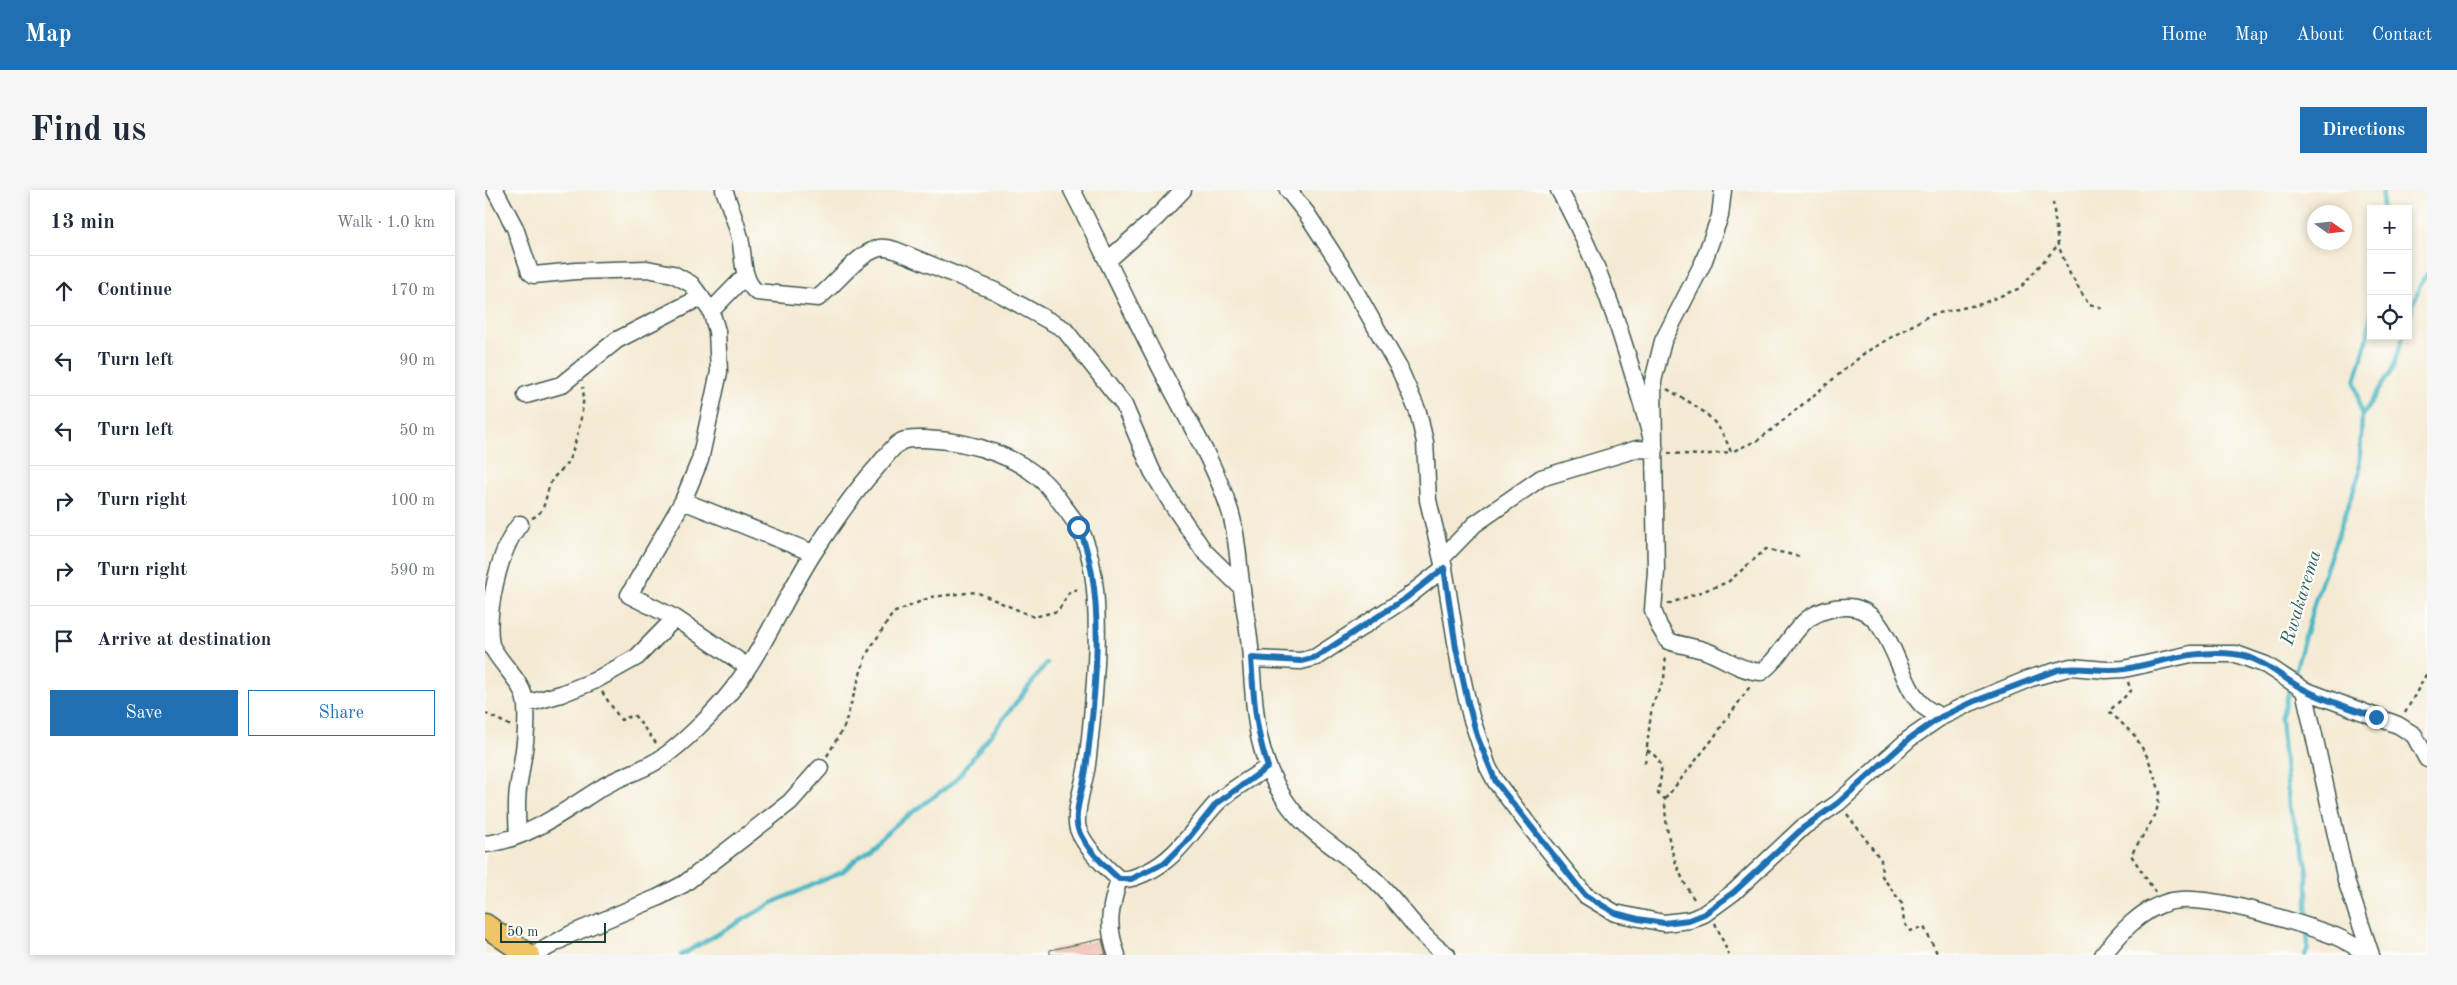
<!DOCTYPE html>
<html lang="en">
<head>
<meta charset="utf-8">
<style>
	:root { --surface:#fff; --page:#f6f6f7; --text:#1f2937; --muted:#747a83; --line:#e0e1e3; --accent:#1f6fb2 }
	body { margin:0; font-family:"Old Standard TT",serif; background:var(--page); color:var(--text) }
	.controls { position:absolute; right:15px; top:15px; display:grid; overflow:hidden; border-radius:0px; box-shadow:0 2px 8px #0003 }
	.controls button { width:45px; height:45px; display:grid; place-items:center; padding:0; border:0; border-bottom:1px solid var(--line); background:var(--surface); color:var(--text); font:25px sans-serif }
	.compass { position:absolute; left:1822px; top:15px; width:45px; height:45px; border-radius:50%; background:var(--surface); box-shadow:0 2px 8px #0003; rotate:104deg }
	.scale { position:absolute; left:15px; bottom:12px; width:106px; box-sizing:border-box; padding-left:5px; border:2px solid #1f3d34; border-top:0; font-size:14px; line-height:18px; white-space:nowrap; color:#1f3d34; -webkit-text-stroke:4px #fdfcf7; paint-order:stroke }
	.stop { position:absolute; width:15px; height:15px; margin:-11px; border:4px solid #1f6fb2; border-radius:50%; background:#fff }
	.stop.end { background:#1f6fb2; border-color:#fff; box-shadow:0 1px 5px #0008 }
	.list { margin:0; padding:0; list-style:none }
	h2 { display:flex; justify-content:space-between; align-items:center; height:65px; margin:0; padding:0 20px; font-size:21px }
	h2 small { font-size:16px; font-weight:400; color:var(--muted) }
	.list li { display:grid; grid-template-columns:32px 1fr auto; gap:15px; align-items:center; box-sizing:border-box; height:70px; padding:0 20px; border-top:1px solid var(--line) }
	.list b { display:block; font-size:19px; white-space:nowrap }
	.list em { font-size:16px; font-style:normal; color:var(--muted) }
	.actions { display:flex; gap:10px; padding:15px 20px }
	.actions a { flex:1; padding:11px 0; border:1px solid var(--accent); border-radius:0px; text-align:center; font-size:18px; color:var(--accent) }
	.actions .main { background:var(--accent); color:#fff }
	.icon { flex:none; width:28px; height:28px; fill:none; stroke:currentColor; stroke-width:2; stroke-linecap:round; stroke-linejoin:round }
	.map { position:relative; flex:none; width:1942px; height:765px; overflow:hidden; border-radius:0px }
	header { display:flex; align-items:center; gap:30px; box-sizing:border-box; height:70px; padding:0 25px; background:var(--accent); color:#fff }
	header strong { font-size:24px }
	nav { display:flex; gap:28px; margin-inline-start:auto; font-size:18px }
	.intro { display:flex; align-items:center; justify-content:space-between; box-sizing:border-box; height:120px; padding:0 30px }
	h1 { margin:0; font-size:35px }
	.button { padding:12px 22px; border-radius:0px; background:var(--accent); color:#fff; font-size:18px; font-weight:700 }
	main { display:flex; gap:30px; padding:0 30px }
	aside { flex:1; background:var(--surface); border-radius:0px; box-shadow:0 2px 8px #0003 }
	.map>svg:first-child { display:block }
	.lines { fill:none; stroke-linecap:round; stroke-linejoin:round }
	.stream { stroke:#4ab7c5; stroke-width:4.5 }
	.building { fill:#e4a592 }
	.minor-casing { stroke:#3f574c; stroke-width:19 }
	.highway-casing { stroke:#3f574c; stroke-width:25 }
	.path { stroke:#3f574c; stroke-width:2.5; stroke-dasharray:4 4; stroke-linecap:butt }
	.minor { stroke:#fff; stroke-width:16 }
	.highway { stroke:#efc469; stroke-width:22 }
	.route { stroke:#1f6fb2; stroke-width:6 }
	.labels { text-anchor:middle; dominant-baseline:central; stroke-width:4.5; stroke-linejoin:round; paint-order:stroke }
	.water-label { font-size:19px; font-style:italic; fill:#2c6260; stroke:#fdfcf7 }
</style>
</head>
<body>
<header>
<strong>Map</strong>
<nav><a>Home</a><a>Map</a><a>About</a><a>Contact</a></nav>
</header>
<div class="intro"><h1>Find us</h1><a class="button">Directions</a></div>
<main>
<aside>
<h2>13 min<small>Walk · 1.0 km</small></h2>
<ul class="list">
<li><svg class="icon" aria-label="ahead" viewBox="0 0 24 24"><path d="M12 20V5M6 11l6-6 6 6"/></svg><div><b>Continue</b></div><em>170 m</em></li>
<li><svg class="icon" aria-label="left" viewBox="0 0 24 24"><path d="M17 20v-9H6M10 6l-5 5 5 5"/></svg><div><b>Turn left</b></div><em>90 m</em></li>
<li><svg class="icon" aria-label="left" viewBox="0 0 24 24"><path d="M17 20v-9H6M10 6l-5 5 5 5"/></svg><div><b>Turn left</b></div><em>50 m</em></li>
<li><svg class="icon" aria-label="right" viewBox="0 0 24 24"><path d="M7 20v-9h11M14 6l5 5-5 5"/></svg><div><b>Turn right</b></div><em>100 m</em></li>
<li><svg class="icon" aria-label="right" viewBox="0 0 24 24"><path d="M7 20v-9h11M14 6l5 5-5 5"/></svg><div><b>Turn right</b></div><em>590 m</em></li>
<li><svg class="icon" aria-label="arrive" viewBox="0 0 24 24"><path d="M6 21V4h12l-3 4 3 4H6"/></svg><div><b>Arrive at destination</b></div></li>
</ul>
<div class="actions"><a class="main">Save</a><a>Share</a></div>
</aside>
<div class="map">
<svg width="1942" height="765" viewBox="0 0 1942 765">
	<rect width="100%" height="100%" fill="#fdfcf7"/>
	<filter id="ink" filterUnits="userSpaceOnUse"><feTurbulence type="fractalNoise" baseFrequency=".02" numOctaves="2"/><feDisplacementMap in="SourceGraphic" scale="10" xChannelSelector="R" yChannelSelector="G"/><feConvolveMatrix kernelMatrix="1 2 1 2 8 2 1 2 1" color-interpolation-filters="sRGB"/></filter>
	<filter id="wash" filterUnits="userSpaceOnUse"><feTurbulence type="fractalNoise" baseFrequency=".0096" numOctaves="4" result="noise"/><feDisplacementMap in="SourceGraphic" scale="20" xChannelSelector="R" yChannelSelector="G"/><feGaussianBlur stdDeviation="1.12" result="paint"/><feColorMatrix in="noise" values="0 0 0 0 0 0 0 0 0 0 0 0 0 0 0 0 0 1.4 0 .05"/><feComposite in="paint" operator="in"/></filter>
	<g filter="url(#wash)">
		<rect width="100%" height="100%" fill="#f4ead3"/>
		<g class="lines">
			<!-- stream -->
			<path class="stream" d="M 1897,19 L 1898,0
				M 1923,131 L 1935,95 L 1942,84
				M 1877,226 L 1908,178 L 1918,146
				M 1808,489 L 1831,407 L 1874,285 L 1877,226 L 1870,192 L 1882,149 L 1886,121
				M 1805,496 L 1796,529 L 1804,614 L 1822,675 L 1822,732
				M 196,765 L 293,710 L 357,682 L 414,632 L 469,592 L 562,473
				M 1820,765 L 1823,758 L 1822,739"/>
		</g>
		<g id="blocks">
			<!-- building -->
			<path class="building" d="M 617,749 L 621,765 L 565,765 L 565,760 Z"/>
		</g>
	</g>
	<g filter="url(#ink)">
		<use href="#blocks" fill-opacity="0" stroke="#3f574c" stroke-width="1"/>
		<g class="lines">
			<defs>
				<path id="minor" d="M 10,0 L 30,38 L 45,82 L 49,85 L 91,81 L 162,79 L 188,84 L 206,94 L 226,121 L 232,141 L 234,182 L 215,270 L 198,311 L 328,363
					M 239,0 C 245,16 251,32 255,48 C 259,65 256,91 272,102 L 333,108 C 351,94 372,64 394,58 C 399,57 406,59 410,60 L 510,101 L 579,139 L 639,215 L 667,281 L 687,314 L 719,361 L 757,398
					M 587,0 C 620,64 650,130 684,194 C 706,235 731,277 745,321 C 753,347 753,374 757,400 C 760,423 765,446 766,470 C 770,523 770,563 800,610 C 822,644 860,662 889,689 C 915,713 932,745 962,765
					M 803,0 L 822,24 L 859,81 L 914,178 L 933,222 L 940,252 L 943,310 L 959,378 L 976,483 L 986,527 L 1003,577 L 1011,592 L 1045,637 L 1100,705 L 1130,723 L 1179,733 L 1205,730 L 1219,724 L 1249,702 L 1318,637 L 1353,613 L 1424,549 L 1456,527 L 1485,513 L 1546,488 L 1586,477 L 1621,480 L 1639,479 L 1706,464 L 1751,464 L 1781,475 L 1819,500 L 1913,535 L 1929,545 L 1942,569
					M 1238,0 L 1235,26 L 1218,73 L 1178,151 L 1168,191 L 1171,381 L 1168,420 L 1174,436 L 1183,451 C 1195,455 1209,457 1221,461 C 1240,468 1256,481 1276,482 C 1298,466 1305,442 1324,428 C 1335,421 1348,417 1361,417 C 1406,416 1411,489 1437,515 C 1442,520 1450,523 1456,527
					M 622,71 L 672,27 L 698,0
					M 226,121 L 261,85
					M 41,205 L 76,195 L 132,150 L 216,107
					M 198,311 L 144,405 L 190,428 L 263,477
					M 957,368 L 990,334 L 1056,288 L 1152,259 L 1170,260 C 1145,171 1120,81 1074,0
					M 766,469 L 816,471 L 831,467 L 921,408 L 959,378
					M 1819,500 L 1861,690 L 1886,765
					M 41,514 L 76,504 L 109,491 L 152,467 L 190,428
					M 33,645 C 32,630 31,614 33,599 C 37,572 43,545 41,516 C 39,491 16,476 6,455 C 0,423 14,359 35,334
					M 0,654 C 42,650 82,619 116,598 C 133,587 153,582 170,572 C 193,559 231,521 247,500 C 280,457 300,407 329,362 C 348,333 369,302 392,277 C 399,269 407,256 417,251 C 424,248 432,249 440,249 C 486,251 543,267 571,306 C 581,320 594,334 600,351 C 621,407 609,514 602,575 C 600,591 588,623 593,639 C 600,658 619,676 634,689 C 644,690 651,687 660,683 C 692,669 707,640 730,615 C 745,599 766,589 783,577
					M 49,765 L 86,744 L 172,708 L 199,694 L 305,612 L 335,578
					M 632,765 C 621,735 625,719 634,689
					M 1618,765 C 1635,743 1655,720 1683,712 C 1719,701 1814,733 1850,746 C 1862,751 1873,758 1884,765"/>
				<path id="highway" d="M 0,735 L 43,765"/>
			</defs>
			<!-- minor casing -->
			<use href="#minor" class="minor-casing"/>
			<!-- highway casing -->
			<use href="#highway" class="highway-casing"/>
			<!-- path -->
			<path class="path" d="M 1568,12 L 1573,55 L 1585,84 L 1604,115 L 1619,118
				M 1182,199 C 1214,218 1232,225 1246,262 L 1273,250 L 1289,238 L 1381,162 L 1445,125 L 1496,114 L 1535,98 L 1573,55
				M 1183,263 L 1214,265 L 1246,262
				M 47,328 C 62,322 60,304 66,292 C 70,284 79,279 83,272 C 91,257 101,212 98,197
				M 1183,414 L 1243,392 L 1281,359 L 1317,367
				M 1643,492 L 1646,501 L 1624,521 L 1650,546 L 1663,568 L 1675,602 L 1671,624 L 1646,665 L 1670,702
				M 117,502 L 136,530 L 149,525 L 171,553
				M 0,523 L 26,536
				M 1920,523 L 1942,483
				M 1162,560 C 1182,572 1176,583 1173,604 L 1180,609 C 1180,647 1190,681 1211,712
				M 342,566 L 359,537 L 381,465 L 408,423 L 446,407 L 491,402 L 549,427 L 573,421 L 585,401 L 595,399
				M 1160,573 L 1167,515 L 1179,489 L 1181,465
				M 1180,609 L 1227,550 L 1266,495
				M 1362,624 L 1396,670 L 1397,686 L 1417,714 L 1419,733 L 1425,741 L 1439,737 L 1453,765
				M 1230,733 L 1244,765"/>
			<!-- minor -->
			<use href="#minor" class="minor"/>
			<!-- highway -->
			<use href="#highway" class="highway"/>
		</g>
	</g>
	<g class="lines" filter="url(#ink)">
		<!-- route -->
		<path class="route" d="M 593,337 C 623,399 610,511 601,579 C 599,595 588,624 593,639 C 600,658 619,675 634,689 L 646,689 L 681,672 L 699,654 L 731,614 L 783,577 C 770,539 769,509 766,468 L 816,471 L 831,467 L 921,408 L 959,378 L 971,458 L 983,512 L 992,546 L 1011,592 L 1100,705 L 1130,723 L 1153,729 L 1179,733 L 1204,730 L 1219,724 L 1249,702 L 1318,638 L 1353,613 L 1424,549 L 1456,527 L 1485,513 L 1572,480 C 1595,475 1616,483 1640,479 C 1677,472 1711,459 1749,464 C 1777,467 1796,488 1820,500 C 1842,511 1867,519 1891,527"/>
	</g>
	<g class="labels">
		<!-- water labels -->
		<g class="water-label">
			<text transform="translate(1817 408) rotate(-73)">Rwakarema</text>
		</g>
	</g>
</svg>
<div class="controls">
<button>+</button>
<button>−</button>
<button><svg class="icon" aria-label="locate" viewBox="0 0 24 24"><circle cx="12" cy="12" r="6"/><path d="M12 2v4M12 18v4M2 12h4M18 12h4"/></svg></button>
</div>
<svg class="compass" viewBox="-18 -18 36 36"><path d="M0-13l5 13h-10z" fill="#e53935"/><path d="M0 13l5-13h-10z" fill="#747a83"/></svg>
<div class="scale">50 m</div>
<div class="stop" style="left:593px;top:337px"></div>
<div class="stop end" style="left:1891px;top:527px"></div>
</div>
</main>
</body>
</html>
